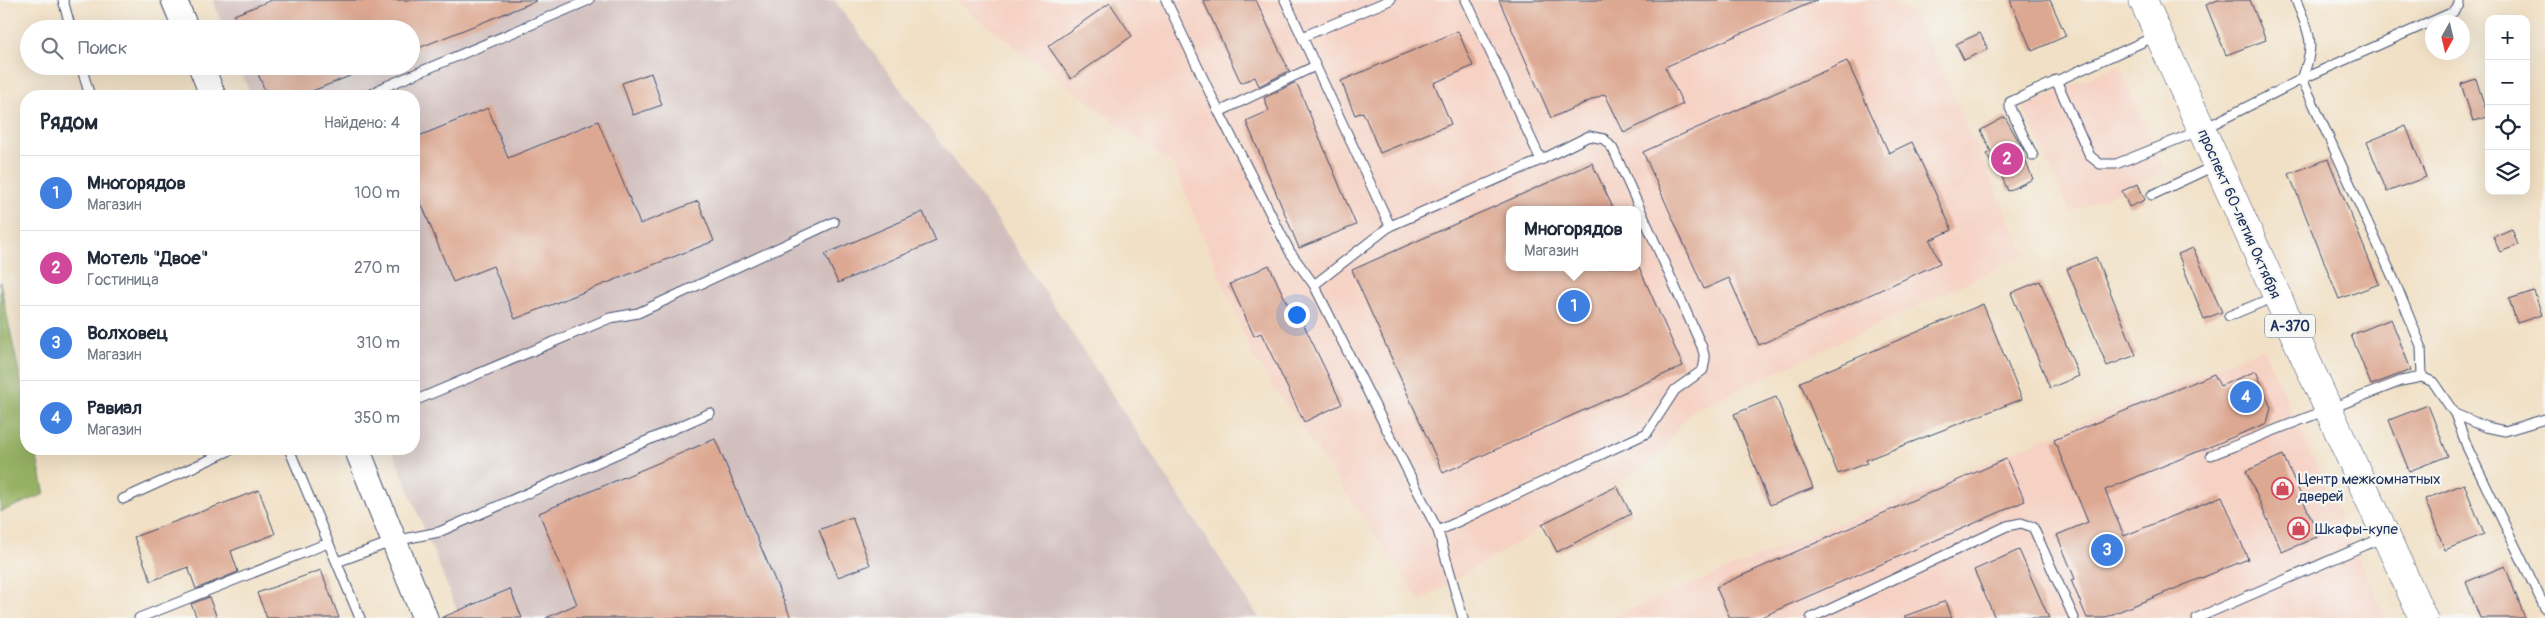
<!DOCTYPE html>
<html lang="ru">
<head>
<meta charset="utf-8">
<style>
	:root { --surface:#fff; --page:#f6f6f7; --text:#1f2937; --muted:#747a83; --line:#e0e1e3; --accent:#7c3aed }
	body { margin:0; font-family:Pangolin,sans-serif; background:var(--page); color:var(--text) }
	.controls { position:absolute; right:15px; top:15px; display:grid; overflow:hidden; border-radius:10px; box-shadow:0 5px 20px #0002 }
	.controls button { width:45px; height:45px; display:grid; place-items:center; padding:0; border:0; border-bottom:1px solid var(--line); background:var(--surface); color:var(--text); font:25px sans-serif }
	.compass { position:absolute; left:2425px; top:15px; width:45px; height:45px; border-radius:50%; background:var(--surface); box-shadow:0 5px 20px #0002; rotate:188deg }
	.you { position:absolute; left:1296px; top:314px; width:18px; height:18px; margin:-12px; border:4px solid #fff; border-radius:50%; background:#1a73e8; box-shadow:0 0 0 8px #1a73e833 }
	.badge { display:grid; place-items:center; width:32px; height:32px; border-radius:50%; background:var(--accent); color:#fff; font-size:16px; font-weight:700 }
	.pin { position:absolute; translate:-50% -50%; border:2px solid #fff; box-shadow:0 1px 5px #0006 }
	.popup { position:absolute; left:1506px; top:206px; width:135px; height:65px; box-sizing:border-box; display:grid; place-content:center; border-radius:10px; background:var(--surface); filter:drop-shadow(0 1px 4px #0005); font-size:16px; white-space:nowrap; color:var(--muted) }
	.popup b { font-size:19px; color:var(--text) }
	.popup::after { content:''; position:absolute; left:50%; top:100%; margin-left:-10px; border:10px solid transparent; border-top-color:var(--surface) }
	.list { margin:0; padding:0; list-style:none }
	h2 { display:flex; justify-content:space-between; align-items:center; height:65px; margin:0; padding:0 20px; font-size:21px }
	h2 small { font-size:16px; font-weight:400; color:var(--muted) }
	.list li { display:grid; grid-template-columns:32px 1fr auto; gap:15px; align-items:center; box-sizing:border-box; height:75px; padding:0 20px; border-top:1px solid var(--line) }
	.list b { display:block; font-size:19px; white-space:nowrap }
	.list p { margin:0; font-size:16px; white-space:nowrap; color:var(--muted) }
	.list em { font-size:16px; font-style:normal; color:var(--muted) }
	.icon { flex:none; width:28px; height:28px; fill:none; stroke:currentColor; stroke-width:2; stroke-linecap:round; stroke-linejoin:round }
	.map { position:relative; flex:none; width:2545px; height:618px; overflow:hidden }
	.search { position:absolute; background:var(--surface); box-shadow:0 5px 20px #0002; left:20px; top:20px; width:400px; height:55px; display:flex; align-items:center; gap:12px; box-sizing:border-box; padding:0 18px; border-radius:28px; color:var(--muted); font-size:19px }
	.panel { position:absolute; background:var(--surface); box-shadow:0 5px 20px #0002; left:20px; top:90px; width:400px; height:365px; border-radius:20px }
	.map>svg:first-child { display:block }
	.built { fill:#f6d2c4; fill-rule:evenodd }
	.industrial { fill:#d1bfbe }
	.forest { fill:#94b062; stroke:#587060 }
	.building { fill:#dda892 }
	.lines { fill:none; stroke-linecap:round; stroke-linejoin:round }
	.lane-casing { stroke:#3b4a6d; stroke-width:11 }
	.secondary-casing { stroke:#3b4a6d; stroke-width:27 }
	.highway-casing { stroke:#3b4a6d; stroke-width:29 }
	.lane { stroke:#fff; stroke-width:9 }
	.secondary { stroke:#fff; stroke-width:25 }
	.highway { stroke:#fff; stroke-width:28 }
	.labels { text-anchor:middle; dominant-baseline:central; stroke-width:4.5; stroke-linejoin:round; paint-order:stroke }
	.shield { fill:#f6f6f2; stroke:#5d6b8a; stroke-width:1 }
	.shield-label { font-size:14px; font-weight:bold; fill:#1b2f5e }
	.street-label { font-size:15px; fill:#1b2f5e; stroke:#f6f6f2 }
	.poi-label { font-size:15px; fill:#1b2f5e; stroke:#f6f6f2; text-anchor:start }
</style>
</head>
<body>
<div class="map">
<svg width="2545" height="618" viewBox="0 0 2545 618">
	<rect width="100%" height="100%" fill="#f6f6f2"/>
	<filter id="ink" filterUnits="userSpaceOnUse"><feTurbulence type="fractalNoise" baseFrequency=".02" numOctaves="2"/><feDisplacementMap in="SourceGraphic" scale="10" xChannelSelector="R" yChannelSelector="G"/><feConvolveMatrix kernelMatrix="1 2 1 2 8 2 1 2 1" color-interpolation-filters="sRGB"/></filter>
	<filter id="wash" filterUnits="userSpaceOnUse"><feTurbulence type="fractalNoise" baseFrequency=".0096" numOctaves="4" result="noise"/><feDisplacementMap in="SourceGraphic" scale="20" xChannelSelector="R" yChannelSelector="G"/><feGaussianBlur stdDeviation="1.12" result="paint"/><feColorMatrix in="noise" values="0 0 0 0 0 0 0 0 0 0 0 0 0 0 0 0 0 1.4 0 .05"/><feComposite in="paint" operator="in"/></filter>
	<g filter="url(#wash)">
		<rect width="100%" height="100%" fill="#f1e0c5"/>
		<!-- built -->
		<path class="built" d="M 958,0 L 1890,0 L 1915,15 L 2026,255 L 1690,412 L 1656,460 L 1420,601 L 1254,358 L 1174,166 L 965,9 ZM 1510,210 L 1638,210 L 1638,267 L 1510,267 Z
			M 2119,65 L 2165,171 L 2070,213 L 2023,107 Z
			M 2263,348 L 2386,618 L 1610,618 Z"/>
		<!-- industrial -->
		<path class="industrial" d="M 213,0 L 834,0 L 997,219 L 1259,618 L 460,618 L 392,449 L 414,449 L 414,96 L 251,96 L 239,66 L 411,66 L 411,29 L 224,29 Z"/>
		<!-- forest -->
		<path class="forest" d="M 0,282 L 26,406 L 26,449 L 35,449 L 45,494 L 0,512 Z"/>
		<g id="blocks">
			<!-- building -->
			<path class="building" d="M 272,0 L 535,0 L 536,1 L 411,51 L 411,29 L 240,29 L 234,15 Z
				M 1203,0 L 1256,0 L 1289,71 L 1259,86 L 1255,77 L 1241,83 Z
				M 1499,0 L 1817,0 L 1665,67 L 1683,104 L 1624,133 L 1605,94 L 1551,118 Z
				M 2010,0 L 2050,0 L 2066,36 L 2032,51 Z
				M 2218,0 L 2250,0 L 2266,40 L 2226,55 L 2206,5 Z
				M 1110,3 L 1132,36 L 1071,79 L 1048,46 Z
				M 1458,31 L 1473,66 L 1434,83 L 1451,124 L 1380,153 L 1363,112 L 1355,115 L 1341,81 Z
				M 1980,33 L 1988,49 L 1964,60 L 1956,44 Z
				M 1847,61 L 1889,153 L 1912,142 L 1952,230 L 1930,240 L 1940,263 L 1759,345 L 1729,278 L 1704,289 L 1643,152 Z
				M 255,66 L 372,66 L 372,67 L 300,96 L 267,96 Z
				M 651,73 L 662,105 L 633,115 L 622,83 Z
				M 2476,79 L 2488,117 L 2473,121 L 2461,84 Z
				M 1294,83 L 1298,86 L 1356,225 L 1299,248 L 1246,121 L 1269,111 L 1264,98 Z
				M 488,108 L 508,158 L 598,121 L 640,224 L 698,201 L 714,241 L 515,319 L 493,266 L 453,282 L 414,185 L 414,138 Z
				M 2005,117 L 2023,149 L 2022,153 L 2033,179 L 2008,191 L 1997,165 L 1993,167 L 1987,154 L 1991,152 L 1981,130 Z
				M 2406,126 L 2426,177 L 2387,192 L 2367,142 Z
				M 2328,159 L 2379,284 L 2339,299 L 2289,174 Z
				M 1592,163 L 1614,210 L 1510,210 L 1510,267 L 1639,267 L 1683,366 L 1443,473 L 1352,270 Z
				M 2138,184 L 2145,200 L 2129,207 L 2122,191 Z
				M 923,212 L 936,241 L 838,283 L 825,254 Z
				M 2512,229 L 2518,245 L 2500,252 L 2493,237 Z
				M 2193,248 L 2222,312 L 2204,319 L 2178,254 Z
				M 2096,257 L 2136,355 L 2107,366 L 2067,269 Z
				M 1269,265 L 1294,318 L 1299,315 L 1342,404 L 1304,422 L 1261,333 L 1254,336 L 1230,284 Z
				M 2040,281 L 2079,376 L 2050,388 L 2011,293 Z
				M 2534,291 L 2542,315 L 2517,323 L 2509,299 Z
				M 1983,304 L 2022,399 L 1866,460 L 1867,463 L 1838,474 L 1800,382 Z
				M 2391,319 L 2411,370 L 2371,385 L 2351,335 Z
				M 2256,371 L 2271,408 L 2267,423 L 2105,490 L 2124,536 L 2222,496 L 2248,559 L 2103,618 L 2087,618 L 2071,580 L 2075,579 L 2057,535 L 2088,522 L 2054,440 L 2214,374 L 2220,386 Z
				M 1776,397 L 1813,488 L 1770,505 L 1734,414 Z
				M 2428,405 L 2448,456 L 2409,471 L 2389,420 Z
				M 715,439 L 791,618 L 546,618 L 577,604 L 539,513 Z
				M 2283,455 L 2319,536 L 2282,552 L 2246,471 Z
				M 2006,459 L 2025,501 L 1759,618 L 1730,618 L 1716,587 Z
				M 2464,484 L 2484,534 L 2445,550 L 2425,499 Z
				M 1617,486 L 1631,514 L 1557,552 L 1542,524 Z
				M 259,490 L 275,534 L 231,551 L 238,572 L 196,589 L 188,567 L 151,581 L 134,537 Z
				M 852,517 L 870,565 L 838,577 L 819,530 Z
				M 2019,550 L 2049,618 L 1995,618 L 1974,570 Z
				M 2505,566 L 2525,618 L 2480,618 L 2466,582 Z
				M 321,570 L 339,618 L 267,618 L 257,593 Z
				M 510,589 L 522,618 L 441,618 Z
				M 209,597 L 217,618 L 197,618 L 191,604 Z
				M 1946,601 L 1952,618 L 1905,618 L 1905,616 Z"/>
		</g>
	</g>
	<g filter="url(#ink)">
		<use href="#blocks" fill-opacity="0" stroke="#3b4a6d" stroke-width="1"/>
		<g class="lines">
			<defs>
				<path id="lane" d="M 63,0 L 71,29
					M 1166,0 L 1219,112 L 1290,252 L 1314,285 L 1438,531 L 1463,618
					M 1285,0 L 1390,226 L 1314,285
					M 2296,0 C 2310,36 2316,42 2302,79 L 2394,280 L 2421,346 L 2422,377
					M 1302,37 L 1390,0
					M 81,66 L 90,96
					M 2056,80 L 2090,156 L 2100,164 L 2116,164 L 2201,130 L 2302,79 L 2453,12 L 2459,5 L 2459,0
					M 369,96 L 382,88 L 589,0
					M 1219,112 L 1315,66
					M 2033,156 L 2010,108 L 2010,102 L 2156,36
					M 2152,195 L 2214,166
					M 1390,226 L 1541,160
					M 2229,316 L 2274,297
					M 414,401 L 610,318 L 638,313 L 834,222
					M 2455,414 L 2468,449 L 2545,608
					M 289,449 L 360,618
					M 2211,455 L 2401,381 L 2422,377 L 2433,382 L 2455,414 L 2486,427 L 2505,431 L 2545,419
					M 123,499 L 233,449
					M 1438,531 L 1647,433 L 1675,390 L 1703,370 L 1705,359 L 1702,347 L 1613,149 L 1604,139 L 1589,136 L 1541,160 L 1466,0
					M 337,562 L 394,541 L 439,532 L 710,413
					M 139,618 L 328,543
					M 1811,618 L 2007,526 L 2021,523 L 2033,527 L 2074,618
					M 2197,618 L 2384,537"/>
				<path id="secondary" d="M 174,0 L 186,29
					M 201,66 L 213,96
					M 357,449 L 425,618"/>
				<path id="highway" d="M 2143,0 L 2423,618"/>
			</defs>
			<!-- lane casing -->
			<use href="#lane" class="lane-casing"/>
			<!-- secondary casing -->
			<use href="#secondary" class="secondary-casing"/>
			<!-- highway casing -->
			<use href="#highway" class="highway-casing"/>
			<!-- lane -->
			<use href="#lane" class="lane"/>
			<!-- secondary -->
			<use href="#secondary" class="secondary"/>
			<!-- highway -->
			<use href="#highway" class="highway"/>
		</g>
	</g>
	<!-- icons -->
	<defs>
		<symbol id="shop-ring" viewBox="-11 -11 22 22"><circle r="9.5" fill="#f6f6f2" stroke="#d1495b" stroke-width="1.5"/><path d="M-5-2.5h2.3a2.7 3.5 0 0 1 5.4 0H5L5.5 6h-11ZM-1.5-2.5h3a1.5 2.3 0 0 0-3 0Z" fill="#d1495b"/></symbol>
	</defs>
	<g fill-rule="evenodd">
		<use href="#shop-ring" x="2270" y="476" width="25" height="25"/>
		<use href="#shop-ring" x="2286" y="516" width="25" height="25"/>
	</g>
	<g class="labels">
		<!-- shield labels -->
		<rect class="shield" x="2265" y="314.5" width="50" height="23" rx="4"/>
		<g class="shield-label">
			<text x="2290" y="326">А-370</text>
		</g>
		<!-- street labels -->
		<g class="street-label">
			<text transform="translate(2239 214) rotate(66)">проспект 60-летия Октября</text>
		</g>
		<!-- poi labels -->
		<g class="poi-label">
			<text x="2298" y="479">Центр межкомнатных<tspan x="2298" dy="17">дверей</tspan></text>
			<text x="2315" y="529">Шкафы-купе</text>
		</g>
	</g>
</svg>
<div class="controls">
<button>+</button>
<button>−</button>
<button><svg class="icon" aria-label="locate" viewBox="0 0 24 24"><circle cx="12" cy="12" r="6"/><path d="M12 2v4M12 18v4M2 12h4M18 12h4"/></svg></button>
<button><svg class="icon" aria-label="layers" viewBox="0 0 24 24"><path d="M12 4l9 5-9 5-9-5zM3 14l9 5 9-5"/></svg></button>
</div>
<svg class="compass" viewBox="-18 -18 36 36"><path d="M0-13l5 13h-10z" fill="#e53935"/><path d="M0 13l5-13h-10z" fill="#747a83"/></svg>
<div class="you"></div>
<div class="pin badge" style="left:1574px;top:306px;background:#3f7fe0">1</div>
<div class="popup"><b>Многорядов</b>Магазин</div>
<div class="pin badge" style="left:2007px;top:159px;background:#d1479c">2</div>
<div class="pin badge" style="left:2107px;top:550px;background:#3f7fe0">3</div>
<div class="pin badge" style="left:2246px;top:397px;background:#3f7fe0">4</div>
<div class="search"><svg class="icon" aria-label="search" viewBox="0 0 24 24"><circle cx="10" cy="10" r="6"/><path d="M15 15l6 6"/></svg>Поиск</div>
<section class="panel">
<h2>Рядом<small>Найдено: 4</small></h2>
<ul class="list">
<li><span class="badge" style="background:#3f7fe0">1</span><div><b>Многорядов</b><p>Магазин</p></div><em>100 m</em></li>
<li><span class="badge" style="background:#d1479c">2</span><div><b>Мотель &quot;Двое&quot;</b><p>Гостиница</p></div><em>270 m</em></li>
<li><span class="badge" style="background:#3f7fe0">3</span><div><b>Волховец</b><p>Магазин</p></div><em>310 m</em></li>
<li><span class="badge" style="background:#3f7fe0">4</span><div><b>Равиал</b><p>Магазин</p></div><em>350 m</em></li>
</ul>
</section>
</div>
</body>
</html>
